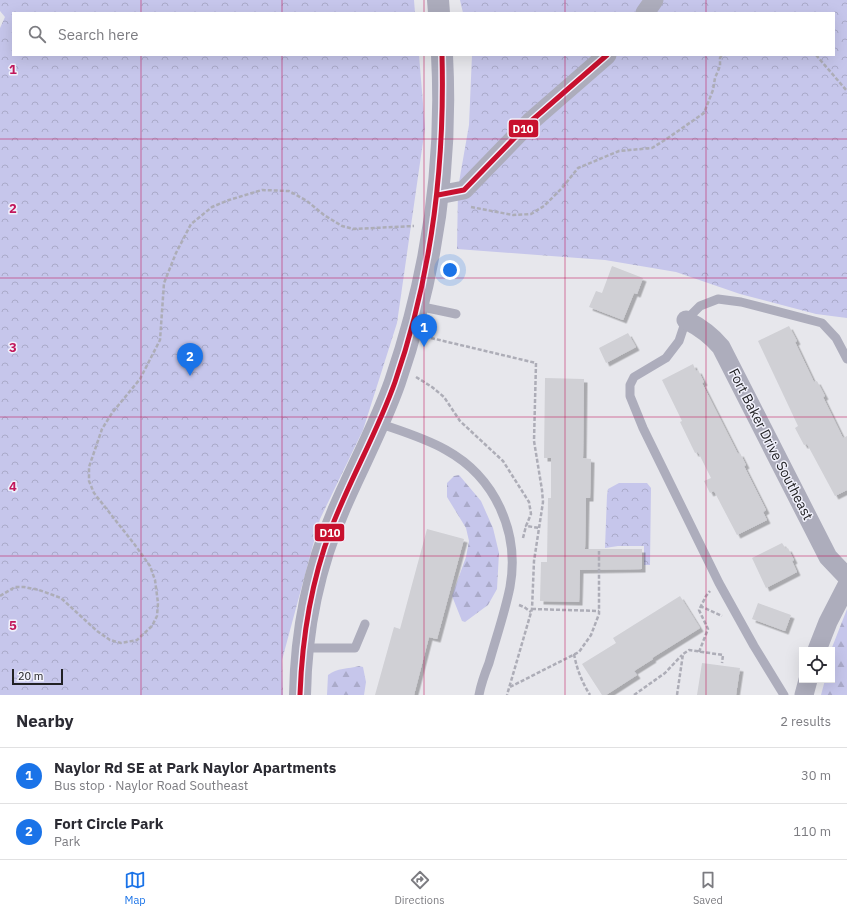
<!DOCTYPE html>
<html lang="en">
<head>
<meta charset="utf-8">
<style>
	:root { --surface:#fff; --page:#f2f2f3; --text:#2b2b33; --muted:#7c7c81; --line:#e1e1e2; --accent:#1a73e8 }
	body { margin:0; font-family:"IBM Plex Sans",sans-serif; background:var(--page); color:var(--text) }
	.controls { position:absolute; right:12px; bottom:12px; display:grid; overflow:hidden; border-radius:0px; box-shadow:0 4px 16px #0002 }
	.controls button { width:36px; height:36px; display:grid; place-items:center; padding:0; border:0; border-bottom:1px solid var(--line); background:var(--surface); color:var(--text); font:20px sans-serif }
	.scale { position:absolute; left:12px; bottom:10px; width:51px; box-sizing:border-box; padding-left:4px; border:2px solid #212124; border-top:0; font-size:11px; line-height:14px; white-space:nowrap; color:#212124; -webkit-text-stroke:3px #f1f1fc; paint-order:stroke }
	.you { position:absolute; left:450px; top:270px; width:14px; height:14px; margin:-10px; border:3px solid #fff; border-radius:50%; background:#1a73e8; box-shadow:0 0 0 6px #1a73e833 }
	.badge { display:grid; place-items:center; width:26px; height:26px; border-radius:50%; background:var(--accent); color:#fff; font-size:13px; font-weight:700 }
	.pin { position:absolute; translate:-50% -33px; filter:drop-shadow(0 1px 2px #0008) }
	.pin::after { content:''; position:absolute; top:21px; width:14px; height:12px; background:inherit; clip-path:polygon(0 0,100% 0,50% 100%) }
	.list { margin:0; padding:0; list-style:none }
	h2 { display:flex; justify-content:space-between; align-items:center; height:52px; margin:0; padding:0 16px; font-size:17px }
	h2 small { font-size:13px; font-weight:400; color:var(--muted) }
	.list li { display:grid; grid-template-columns:26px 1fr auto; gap:12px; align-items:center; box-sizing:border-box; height:56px; padding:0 16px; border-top:1px solid var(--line) }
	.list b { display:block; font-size:15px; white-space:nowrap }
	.list p { margin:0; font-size:13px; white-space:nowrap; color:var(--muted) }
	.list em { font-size:13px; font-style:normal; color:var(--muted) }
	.icon { flex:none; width:22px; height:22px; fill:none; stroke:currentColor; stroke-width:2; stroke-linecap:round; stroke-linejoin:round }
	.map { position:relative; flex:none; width:847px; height:695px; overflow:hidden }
	.search { position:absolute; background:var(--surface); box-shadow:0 4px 16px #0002; left:12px; right:12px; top:12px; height:44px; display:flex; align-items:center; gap:10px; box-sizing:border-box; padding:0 14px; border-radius:0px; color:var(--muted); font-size:15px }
	.sheet { height:164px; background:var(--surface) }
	nav { display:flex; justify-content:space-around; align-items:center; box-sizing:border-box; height:56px; border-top:1px solid var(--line); background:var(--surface); font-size:11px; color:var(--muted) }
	nav a { display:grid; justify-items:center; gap:2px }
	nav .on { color:var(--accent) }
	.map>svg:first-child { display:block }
	.forest { fill:url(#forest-firs) }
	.park { fill:url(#park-crowns) }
	.building { fill:#d0d0d5; filter:url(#shadow) }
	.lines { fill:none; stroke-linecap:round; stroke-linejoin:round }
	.path { stroke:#adadb7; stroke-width:2.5; stroke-dasharray:4 2; stroke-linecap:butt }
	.lane { stroke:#adadbc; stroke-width:9 }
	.street { stroke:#adadbc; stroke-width:19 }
	.secondary { stroke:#acacbc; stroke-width:22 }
	.bus-1-casing { stroke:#f1f1fc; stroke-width:8 }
	.bus-1 { stroke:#c8102e; stroke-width:5 }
	.grid { fill:none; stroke:#c2185b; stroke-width:1; stroke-opacity:0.55 }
	.labels { text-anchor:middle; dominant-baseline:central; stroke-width:3; stroke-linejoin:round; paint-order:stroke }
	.street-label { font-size:14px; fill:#212124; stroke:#f1f1fc }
	.grid-label { font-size:13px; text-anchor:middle; font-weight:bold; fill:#c2185b; stroke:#f1f1fc; stroke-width:3; stroke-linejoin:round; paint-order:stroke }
	.line-badge { stroke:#f1f1fc; stroke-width:1.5 }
	.badge-label { font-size:11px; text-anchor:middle; font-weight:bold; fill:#fff }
</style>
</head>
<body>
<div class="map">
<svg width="847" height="695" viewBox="0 0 847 695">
	<defs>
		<pattern id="forest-firs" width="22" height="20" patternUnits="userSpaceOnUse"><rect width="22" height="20" fill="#c6c6eb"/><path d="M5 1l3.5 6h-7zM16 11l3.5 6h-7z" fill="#aaaac9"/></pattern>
		<pattern id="park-crowns" width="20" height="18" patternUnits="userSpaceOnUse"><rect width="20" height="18" fill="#c6c6eb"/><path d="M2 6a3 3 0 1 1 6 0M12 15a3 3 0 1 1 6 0" fill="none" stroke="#aaaac9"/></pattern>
		<filter id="shadow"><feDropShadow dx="3.5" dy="3.5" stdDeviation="0" flood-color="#0004"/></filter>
	</defs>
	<rect width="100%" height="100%" fill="#e7e7ec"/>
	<!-- forest -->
	<path class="forest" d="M 459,475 L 481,501 L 493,528 L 499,553 L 497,589 L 488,605 L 465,622 L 462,621 L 452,596 L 466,557 L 469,541 L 466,528 L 447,497 L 447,483 L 454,476 Z
		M 847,609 L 847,695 L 821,695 L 825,680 L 832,680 L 832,650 L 831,650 Z
		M 359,666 L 363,667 L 366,682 L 364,695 L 327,695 L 328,675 C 337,668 348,669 359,666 Z"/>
	<!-- park -->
	<path class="park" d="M 0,0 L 414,0 L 415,13 L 13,13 L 13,55 L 419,55 L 425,128 L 397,323 L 363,430 L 320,519 L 282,660 L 283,695 L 0,695 L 0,28 L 5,17 L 0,11 Z
		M 460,0 L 847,0 L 847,318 L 816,314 L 740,294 L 676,272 L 605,260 L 457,249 L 458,188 L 469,125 L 472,55 L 834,55 L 834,13 L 463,13 Z
		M 619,483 L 647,483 L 651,488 L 650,565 L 644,565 L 644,546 L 618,546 L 605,548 L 607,495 L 608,489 Z"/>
	<!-- building -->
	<path class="building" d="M 612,266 L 643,278 L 637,294 L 634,293 L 623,320 L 589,307 L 596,291 L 602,293 Z
		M 789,326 L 797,341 L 795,342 L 814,382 L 817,381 L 825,396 L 823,397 L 843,438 L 847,436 L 847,490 L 835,496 L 807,444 L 804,445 L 795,428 L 798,426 L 758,341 Z
		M 628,333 L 636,347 L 606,363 L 599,348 Z
		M 693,364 L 696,371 L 698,370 L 704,382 L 702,383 L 738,454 L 740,453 L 746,465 L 744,466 L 766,510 L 763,512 L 767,520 L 737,535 L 714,491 L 710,493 L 704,481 L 711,478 L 698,452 L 695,453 L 680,422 L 682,421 L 662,380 Z
		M 545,378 L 584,379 L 583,458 L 591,459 L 590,498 L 586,498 L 585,549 L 642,549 L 642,569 L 580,570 L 579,602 L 540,601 L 541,562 L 547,562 L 548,498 L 551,498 L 551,458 L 544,458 Z
		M 427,529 L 464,539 L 437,639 L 429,637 L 414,695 L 375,695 L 394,627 L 400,629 Z
		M 782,543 L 786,549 L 788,548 L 794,560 L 792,561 L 797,572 L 766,588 L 752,558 Z
		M 680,596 L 700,628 L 652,658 L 653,659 L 634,671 L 637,675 L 606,695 L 602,695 L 582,664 L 616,643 L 613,638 Z
		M 758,603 L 791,615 L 785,631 L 752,619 Z
		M 702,663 L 740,668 L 736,695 L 697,695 Z"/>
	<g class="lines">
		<!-- path -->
		<path class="path" d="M 816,55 L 847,91
			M 471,207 L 513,215 L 531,214 L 544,206 L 562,188 L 578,168 L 619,151 L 652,148 L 665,140 L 704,113 L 713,90 L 715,78 L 720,66 L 720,58 L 722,55
			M 431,338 L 536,363 L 534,441 L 542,490 L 543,502 L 534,561 L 532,609 L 507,695
			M 416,377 L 432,387 L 444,397 L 460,421 L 503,461 L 529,502 L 531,514 L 526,526 L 540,528
			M 523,538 L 526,526
			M 0,596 L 15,587 L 24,587 L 39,590 L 61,598 L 97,631 L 110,640 L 121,643 L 137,640 L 152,626 L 157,616 L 158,603 L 155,580 L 150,566 L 135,545 L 94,493 L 89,481 L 89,467 L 102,429 L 112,413 L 140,379 L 160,340 L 164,283 L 176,253 L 191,224 L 212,207 L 229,200 L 262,190 L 289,191 L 307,201 L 324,215 L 342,226 L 354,229 L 414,226
			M 519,605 L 524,607 L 531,612
			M 700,606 L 722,616
			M 532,609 L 599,611
			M 699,652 L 708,629 L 699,610 L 706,596 L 710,591
			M 574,654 C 577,670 582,682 590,695
			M 510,687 L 579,652 L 591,635 L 599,614 L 599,551
			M 634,695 L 665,673 L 682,655
			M 677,695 L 683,654 L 689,650 L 723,655 L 722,663"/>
		<!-- lane -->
		<path class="lane" d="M 418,306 L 456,314
			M 378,423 C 401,431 425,438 446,450 C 495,477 520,532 510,587 C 505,612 496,638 489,663 C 485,673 481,684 479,695
			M 303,648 L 355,648 L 365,624
			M 784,695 L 754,646 L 719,583 L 643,428 L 630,396 L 630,385 L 634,377 L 666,358 L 679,341 L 686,320 L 700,306 L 718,299 L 741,302 L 822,323 L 836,338 L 847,359"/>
		<!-- street -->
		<path class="street" d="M 645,13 L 654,0
			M 438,195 L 464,190 L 530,122 L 607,55
			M 686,320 C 700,327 711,335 721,347 L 828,557 L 847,577
			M 817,650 L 828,622 L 847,585
			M 804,695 L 808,680"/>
		<!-- secondary -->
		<path class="secondary" d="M 438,0 L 439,13
			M 300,695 C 301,631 314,566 340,507 C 358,465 380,425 395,382 C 431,277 448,166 442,55"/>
		<defs>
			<path id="bus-1" d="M 438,195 L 464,190 L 530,122 L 607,55
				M 300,695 C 302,638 311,582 331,529 C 350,479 377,433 395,382 C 432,275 445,168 442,55"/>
		</defs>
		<!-- bus-1 casing -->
		<use href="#bus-1" class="bus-1-casing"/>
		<!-- bus-1 -->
		<use href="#bus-1" class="bus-1"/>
	</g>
	<!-- grid -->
	<path class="grid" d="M 141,0 L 141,13M 282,0 L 282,13M 424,0 L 424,13M 565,0 L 565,13M 706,0 L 706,13M 141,55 L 141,695M 282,55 L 282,695M 424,55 L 424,695M 565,55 L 565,695M 706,55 L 706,695M 0,139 L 847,139M 0,278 L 847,278M 0,417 L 847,417M 0,556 L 847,556"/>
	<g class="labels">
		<!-- street labels -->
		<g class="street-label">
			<text transform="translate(771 444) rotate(63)">Fort Baker Drive Southeast</text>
		</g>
	</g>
	<g class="grid-label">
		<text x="13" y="74">1</text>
		<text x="13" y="213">2</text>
		<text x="13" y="352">3</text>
		<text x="13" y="491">4</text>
		<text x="13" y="630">5</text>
	</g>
	<g class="line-badge">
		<rect x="508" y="119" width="31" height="19" rx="4" fill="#c8102e"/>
		<rect x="314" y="523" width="31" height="19" rx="4" fill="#c8102e"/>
	</g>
	<g class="badge-label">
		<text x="523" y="133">D10</text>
		<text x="330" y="537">D10</text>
	</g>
</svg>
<div class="controls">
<button><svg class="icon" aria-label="locate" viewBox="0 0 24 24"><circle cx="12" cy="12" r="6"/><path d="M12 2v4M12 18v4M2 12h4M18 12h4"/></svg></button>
</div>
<div class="scale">20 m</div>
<div class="you"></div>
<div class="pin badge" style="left:424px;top:347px">1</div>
<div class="pin badge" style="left:190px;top:376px">2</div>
<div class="search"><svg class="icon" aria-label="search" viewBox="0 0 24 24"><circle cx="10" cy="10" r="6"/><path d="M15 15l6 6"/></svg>Search here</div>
</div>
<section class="sheet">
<h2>Nearby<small>2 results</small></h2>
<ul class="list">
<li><span class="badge">1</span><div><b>Naylor Rd SE at Park Naylor Apartments</b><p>Bus stop · Naylor Road Southeast</p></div><em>30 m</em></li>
<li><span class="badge">2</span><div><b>Fort Circle Park</b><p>Park</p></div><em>110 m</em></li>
</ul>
</section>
<nav>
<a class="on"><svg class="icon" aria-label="map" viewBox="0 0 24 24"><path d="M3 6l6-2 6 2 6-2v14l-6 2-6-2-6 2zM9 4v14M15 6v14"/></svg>Map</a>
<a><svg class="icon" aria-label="directions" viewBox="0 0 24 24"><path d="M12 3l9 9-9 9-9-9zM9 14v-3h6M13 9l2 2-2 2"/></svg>Directions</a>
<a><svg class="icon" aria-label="saved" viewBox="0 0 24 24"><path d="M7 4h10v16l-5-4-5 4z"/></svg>Saved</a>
</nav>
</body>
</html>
